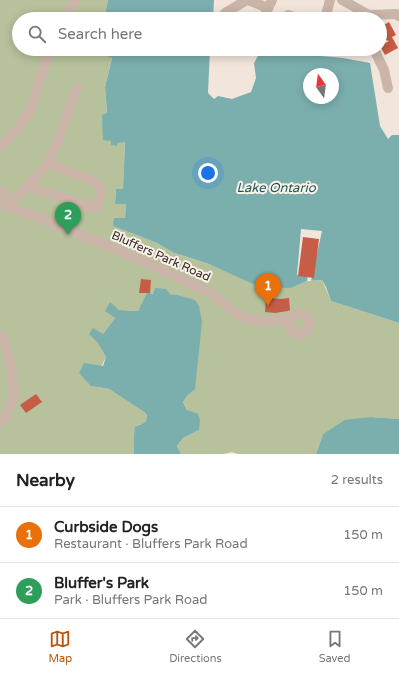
<!DOCTYPE html>
<html lang="en">
<head>
<meta charset="utf-8">
<style>
	:root { --surface:#fff; --page:#f2f2f2; --text:#222; --muted:#767676; --line:#e0e0e0; --accent:#b45309 }
	body { margin:0; font-family:"Varela Round",sans-serif; background:var(--page); color:var(--text) }
	.compass { position:absolute; left:303px; top:68px; width:36px; height:36px; border-radius:50%; background:var(--surface); box-shadow:0 2px 10px #0003; rotate:346deg }
	.you { position:absolute; left:208px; top:173px; width:14px; height:14px; margin:-10px; border:3px solid #fff; border-radius:50%; background:#1a73e8; box-shadow:0 0 0 6px #1a73e833 }
	.badge { display:grid; place-items:center; width:26px; height:26px; border-radius:50%; background:var(--accent); color:#fff; font-size:13px; font-weight:700 }
	.pin { position:absolute; translate:-50% -33px; filter:drop-shadow(0 1px 2px #0008) }
	.pin::after { content:''; position:absolute; top:21px; width:14px; height:12px; background:inherit; clip-path:polygon(0 0,100% 0,50% 100%) }
	.list { margin:0; padding:0; list-style:none }
	h2 { display:flex; justify-content:space-between; align-items:center; height:52px; margin:0; padding:0 16px; font-size:17px }
	h2 small { font-size:13px; font-weight:400; color:var(--muted) }
	.list li { display:grid; grid-template-columns:26px 1fr auto; gap:12px; align-items:center; box-sizing:border-box; height:56px; padding:0 16px; border-top:1px solid var(--line) }
	.list b { display:block; font-size:15px; white-space:nowrap }
	.list p { margin:0; font-size:13px; white-space:nowrap; color:var(--muted) }
	.list em { font-size:13px; font-style:normal; color:var(--muted) }
	.icon { flex:none; width:22px; height:22px; fill:none; stroke:currentColor; stroke-width:2; stroke-linecap:round; stroke-linejoin:round }
	.map { position:relative; flex:none; width:399px; height:454px; overflow:hidden }
	.search { position:absolute; background:var(--surface); box-shadow:0 2px 10px #0003; left:12px; right:12px; top:12px; height:44px; display:flex; align-items:center; gap:10px; box-sizing:border-box; padding:0 14px; border-radius:22px; color:var(--muted); font-size:15px }
	.sheet { height:164px; background:var(--surface) }
	nav { display:flex; justify-content:space-around; align-items:center; box-sizing:border-box; height:56px; border-top:1px solid var(--line); background:var(--surface); font-size:11px; color:var(--muted) }
	nav a { display:grid; justify-items:center; gap:2px }
	nav .on { color:var(--accent) }
	.map>svg:first-child { display:block }
	.green { fill:#b7c19c }
	.water { fill:#7bafae; fill-rule:evenodd }
	.pier { fill:#f2e6dc }
	.building { fill:#c65d46 }
	.lines { fill:none; stroke-linecap:round; stroke-linejoin:round }
	.minor { stroke:#cab5a8; stroke-width:10 }
	.labels { text-anchor:middle; dominant-baseline:central; stroke-width:4; stroke-linejoin:round; paint-order:stroke }
	.street-label { font-size:12px; fill:#372c28; stroke:#faf1e8 }
	.water-label { font-size:13px; font-style:italic; fill:#1d5959; stroke:#faf1e8 }
</style>
</head>
<body>
<div class="map">
<svg width="399" height="454" viewBox="0 0 399 454">
	<rect width="100%" height="100%" fill="#f2e6dc"/>
	<!-- green -->
	<path class="green" d="M 0,0 L 108,0 L 104,19 L 19,19 L 19,49 L 101,49 L 102,54 L 112,57 L 105,87 L 107,114 L 103,139 L 112,141 L 112,145 L 117,146 L 118,143 L 125,141 L 123,189 L 116,189 L 115,203 L 126,204 L 125,219 L 113,226 L 157,243 L 174,253 L 192,259 L 291,288 L 307,281 L 322,280 L 331,301 L 399,323 L 399,419 L 371,417 L 323,434 L 316,454 L 238,454 L 232,452 L 223,454 L 181,454 L 177,446 L 183,438 L 199,430 L 183,402 L 188,395 L 177,295 L 171,295 L 155,288 L 154,294 L 147,292 L 138,311 L 119,310 L 110,303 L 106,311 L 115,318 L 97,342 L 106,357 L 91,386 L 109,389 L 144,412 L 147,415 L 146,421 L 144,424 L 137,425 L 134,435 L 134,454 L 0,454 Z"/>
	<!-- water -->
	<path class="water" d="M 108,0 L 214,0 L 213,19 L 104,19 Z
		M 101,49 L 210,49 L 208,93 L 214,99 L 218,96 L 232,99 L 251,92 L 256,78 L 254,63 L 259,54 L 266,49 L 286,49 L 310,55 L 343,58 L 370,63 L 380,126 L 388,139 L 392,135 L 399,135 L 399,323 L 331,301 L 326,287 L 322,280 L 307,281 L 291,288 L 260,287 L 209,264 L 174,253 L 157,243 L 113,226 L 114,218 L 125,218 L 126,204 L 115,204 L 116,189 L 123,189 L 125,142 L 118,143 L 117,146 L 111,145 L 111,141 L 103,140 L 102,115 L 107,113 L 105,87 L 112,58 L 102,54 ZM 309,74 L 333,74 L 333,98 L 309,98 Z
		M 155,288 L 166,289 L 171,295 L 177,295 L 195,300 L 199,306 L 202,322 L 195,389 L 188,395 L 183,402 L 187,410 L 198,414 L 200,420 L 199,430 L 183,438 L 177,446 L 181,454 L 134,454 L 134,435 L 135,427 C 139,424 143,425 146,421 L 147,415 L 144,412 L 109,389 L 91,386 L 79,373 L 84,363 L 103,366 L 106,357 L 97,342 L 89,334 L 93,328 L 103,334 L 115,318 L 105,311 L 110,302 L 119,310 L 138,311 L 147,292 L 153,294 Z
		M 371,417 L 399,419 L 399,454 L 316,454 L 323,434 L 345,420 Z"/>
	<!-- pier -->
	<path class="pier" d="M 301,229 L 322,231 L 311,281 L 307,281 L 308,275 L 297,275 Z"/>
	<!-- building -->
	<path class="building" d="M 389,22 L 396,35 L 392,37 L 398,48 L 385,55 L 380,46 L 389,41 L 380,38 L 380,27 Z
		M 303,237 L 319,239 L 314,278 L 298,276 Z
		M 141,279 L 151,280 L 150,293 L 139,293 Z
		M 266,298 L 281,299 L 289,298 L 290,310 L 288,311 L 275,313 L 265,312 Z
		M 36,394 L 42,402 L 26,413 L 20,405 Z"/>
	<g class="lines">
		<!-- minor -->
		<path class="minor" d="M 248,0 L 268,8
			M 342,0 L 369,15 L 368,19
			M 225,13 L 247,0
			M 288,15 L 299,19
			M 369,15 L 396,14 L 399,16
			M 65,19 L 75,0
			M 263,19 L 272,0
			M 325,19 L 330,0
			M 244,49 L 250,50 L 251,49
			M 374,49 L 384,70 L 388,88
			M 0,148 C 12,135 24,123 31,107 L 50,49
			M 27,186 L 93,208 L 97,208 L 101,189 L 99,184 L 59,167 L 48,163
			M 0,191 L 13,205
			M 9,201 L 18,196 L 24,190 L 48,163 L 61,132 L 77,88
			M 0,205 L 19,210 L 135,257 L 210,293 C 225,302 236,318 255,321 C 267,323 278,319 290,319 C 291,317 292,316 294,315 C 299,312 305,314 308,318 C 318,335 284,343 290,319
			M 0,335 L 4,340 L 11,366 L 14,396 L 6,417 L 0,422"/>
	</g>
	<g class="labels">
		<!-- street labels -->
		<g class="street-label">
			<text transform="translate(161 256) rotate(24)">Bluffers Park Road</text>
		</g>
		<!-- water labels -->
		<g class="water-label">
			<text x="276" y="188">Lake Ontario</text>
		</g>
	</g>
</svg>
<svg class="compass" viewBox="-18 -18 36 36"><path d="M0-13l5 13h-10z" fill="#e53935"/><path d="M0 13l5-13h-10z" fill="#767676"/></svg>
<div class="you"></div>
<div class="pin badge" style="left:268px;top:306px;background:#e8710a">1</div>
<div class="pin badge" style="left:68px;top:235px;background:#2e9e5b">2</div>
<div class="search"><svg class="icon" aria-label="search" viewBox="0 0 24 24"><circle cx="10" cy="10" r="6"/><path d="M15 15l6 6"/></svg>Search here</div>
</div>
<section class="sheet">
<h2>Nearby<small>2 results</small></h2>
<ul class="list">
<li><span class="badge" style="background:#e8710a">1</span><div><b>Curbside Dogs</b><p>Restaurant · Bluffers Park Road</p></div><em>150 m</em></li>
<li><span class="badge" style="background:#2e9e5b">2</span><div><b>Bluffer's Park</b><p>Park · Bluffers Park Road</p></div><em>150 m</em></li>
</ul>
</section>
<nav>
<a class="on"><svg class="icon" aria-label="map" viewBox="0 0 24 24"><path d="M3 6l6-2 6 2 6-2v14l-6 2-6-2-6 2zM9 4v14M15 6v14"/></svg>Map</a>
<a><svg class="icon" aria-label="directions" viewBox="0 0 24 24"><path d="M12 3l9 9-9 9-9-9zM9 14v-3h6M13 9l2 2-2 2"/></svg>Directions</a>
<a><svg class="icon" aria-label="saved" viewBox="0 0 24 24"><path d="M7 4h10v16l-5-4-5 4z"/></svg>Saved</a>
</nav>
</body>
</html>
